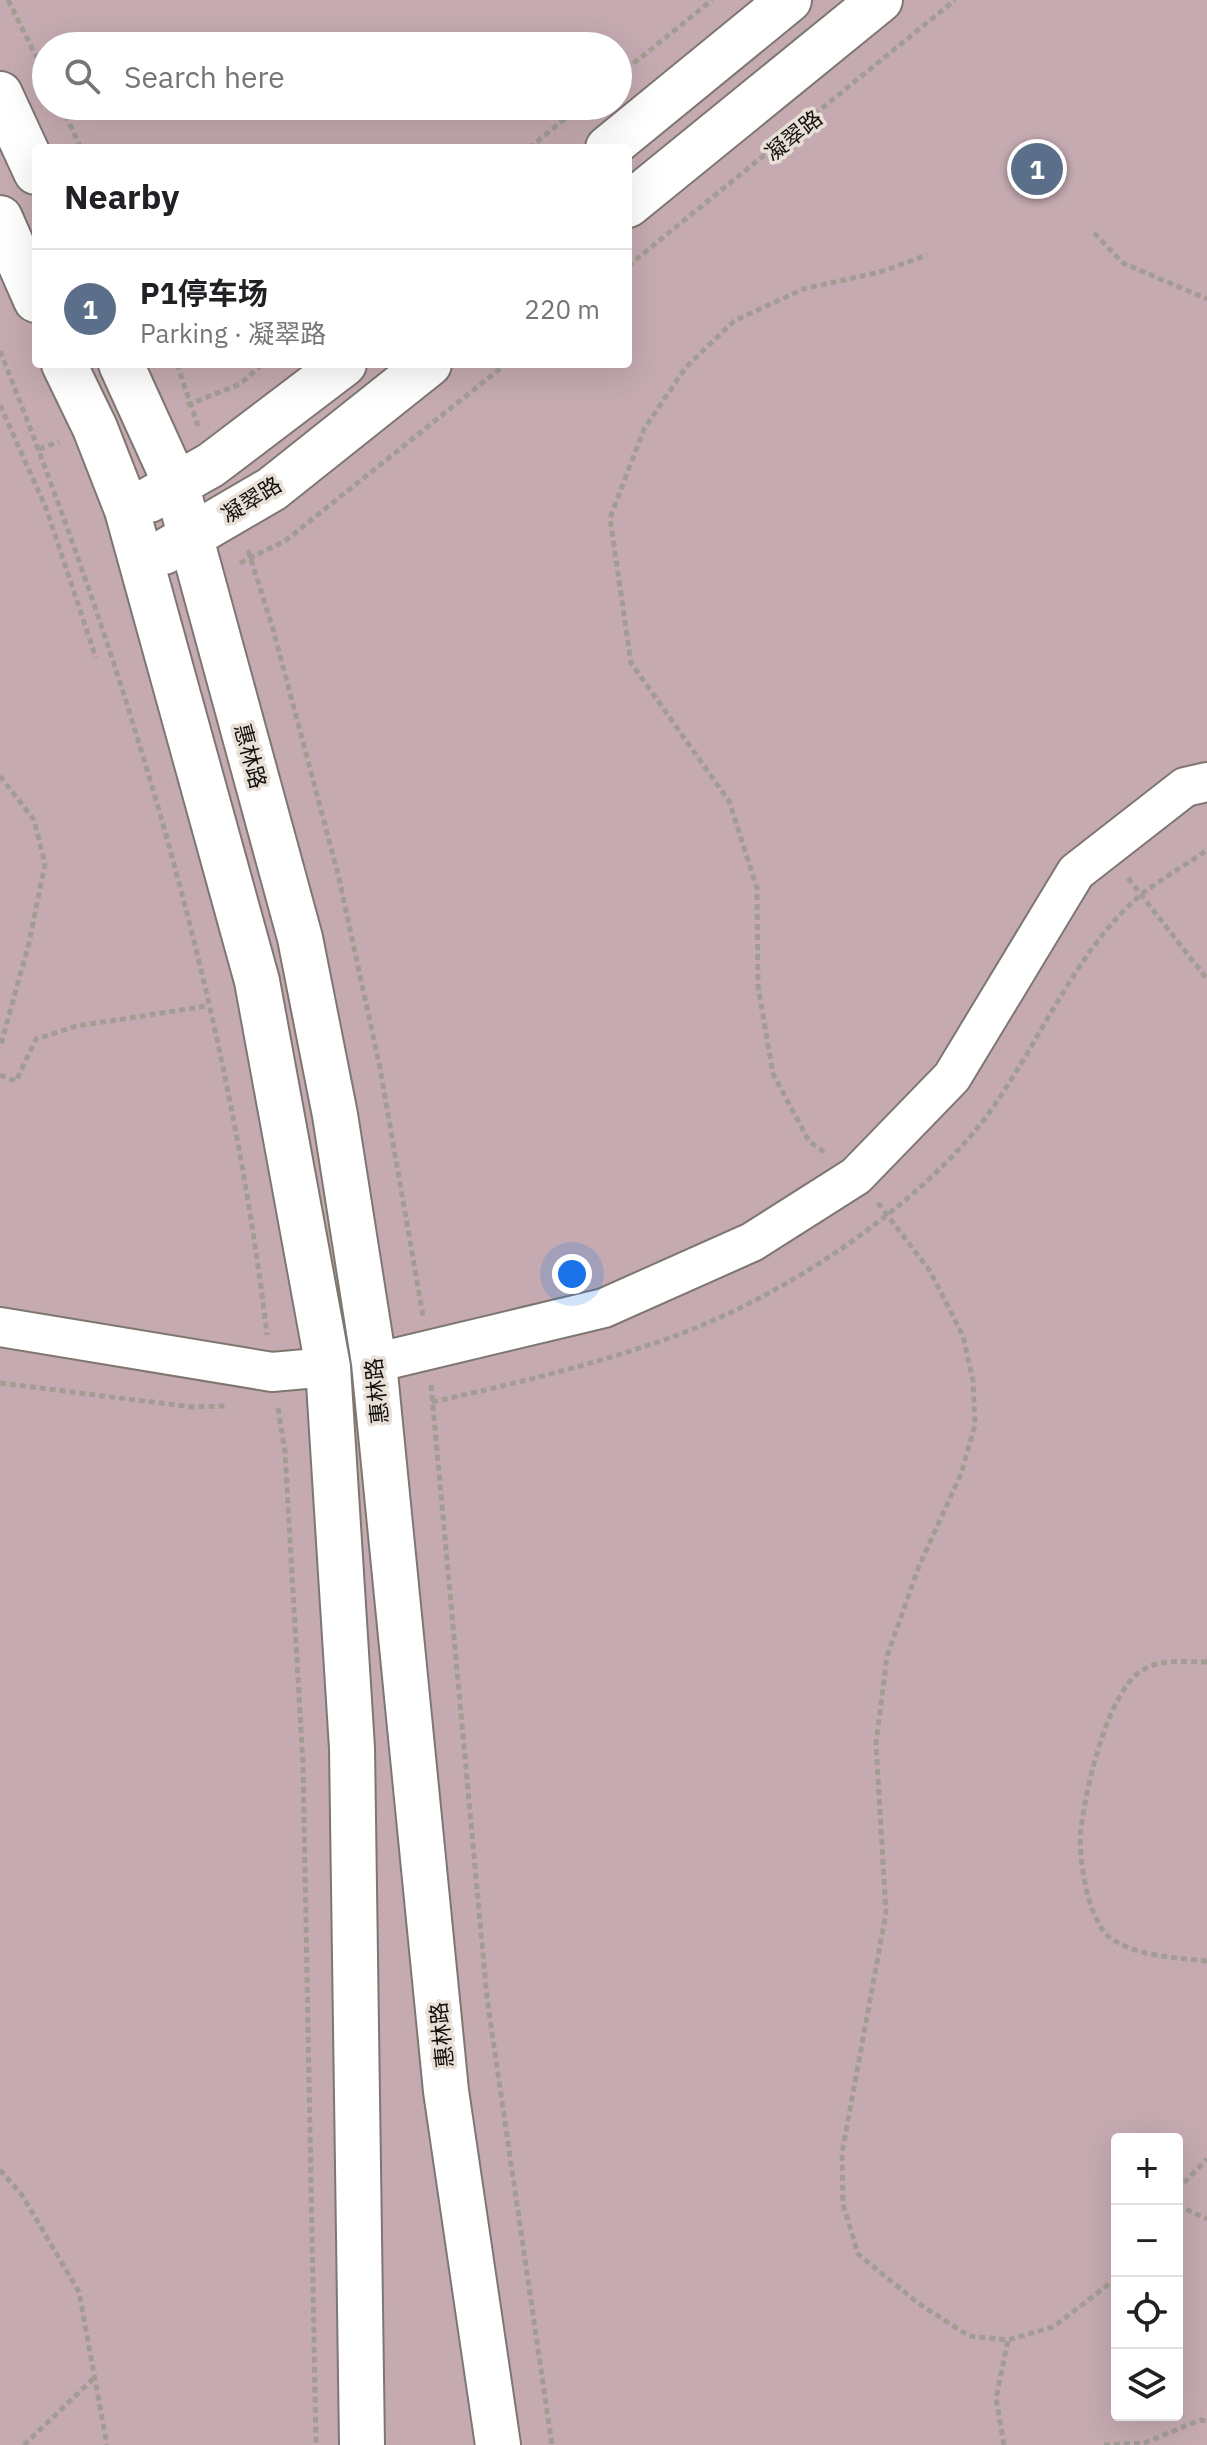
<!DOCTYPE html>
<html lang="en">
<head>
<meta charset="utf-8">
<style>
	:root { --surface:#fff; --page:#f6f6f6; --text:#202124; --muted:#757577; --line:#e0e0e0; --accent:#327baf }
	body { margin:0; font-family:"IBM Plex Sans","Noto Sans SC",sans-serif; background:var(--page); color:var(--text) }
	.controls { position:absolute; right:24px; bottom:24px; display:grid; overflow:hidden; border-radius:8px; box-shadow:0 8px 32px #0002 }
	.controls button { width:72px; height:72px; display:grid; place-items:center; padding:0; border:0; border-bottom:2px solid var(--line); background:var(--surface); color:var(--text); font:40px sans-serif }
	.you { position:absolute; left:572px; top:1274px; width:28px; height:28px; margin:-20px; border:6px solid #fff; border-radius:50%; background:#1a73e8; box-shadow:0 0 0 12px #1a73e833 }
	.badge { display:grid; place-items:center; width:52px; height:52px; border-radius:50%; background:var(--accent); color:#fff; font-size:26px; font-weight:700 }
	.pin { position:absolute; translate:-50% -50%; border:4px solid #fff; box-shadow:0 2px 8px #0006 }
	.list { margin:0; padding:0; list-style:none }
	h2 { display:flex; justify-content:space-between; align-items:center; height:104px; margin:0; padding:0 32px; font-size:34px }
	h2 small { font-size:26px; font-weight:400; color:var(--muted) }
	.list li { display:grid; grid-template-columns:52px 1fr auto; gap:24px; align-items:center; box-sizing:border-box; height:120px; padding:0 32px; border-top:2px solid var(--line) }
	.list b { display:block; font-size:30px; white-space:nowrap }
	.list p { margin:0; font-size:26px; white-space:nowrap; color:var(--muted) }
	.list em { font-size:26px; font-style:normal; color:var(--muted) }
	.icon { flex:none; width:44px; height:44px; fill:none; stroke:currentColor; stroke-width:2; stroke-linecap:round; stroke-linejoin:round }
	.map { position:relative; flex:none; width:1207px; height:2445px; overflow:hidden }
	.search { position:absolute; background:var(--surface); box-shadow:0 8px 32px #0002; left:32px; top:32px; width:600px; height:88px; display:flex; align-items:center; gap:20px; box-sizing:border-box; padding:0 28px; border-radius:44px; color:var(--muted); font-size:30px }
	.panel { position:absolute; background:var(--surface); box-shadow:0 8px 32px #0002; left:32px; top:144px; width:600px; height:224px; border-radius:8px }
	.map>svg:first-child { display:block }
	.green { fill:#c5abb1; fill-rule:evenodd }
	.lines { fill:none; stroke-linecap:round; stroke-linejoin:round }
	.minor-casing { stroke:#7e776f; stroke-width:42 }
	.major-casing { stroke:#7e776f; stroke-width:48 }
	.path { stroke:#a29c95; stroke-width:5; stroke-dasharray:6 4; stroke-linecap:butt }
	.minor { stroke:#fff; stroke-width:38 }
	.major { stroke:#fff; stroke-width:44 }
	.labels { text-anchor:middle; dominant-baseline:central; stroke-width:7; stroke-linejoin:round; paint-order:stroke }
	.street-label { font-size:22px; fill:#110f0c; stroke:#e8e0d7 }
</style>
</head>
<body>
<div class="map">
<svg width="1207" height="2445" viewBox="0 0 1207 2445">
	<rect width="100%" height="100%" fill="#e8e0d7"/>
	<!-- green -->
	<path class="green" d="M 0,0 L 1207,0 L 1207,2445 L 0,2445 ZM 46,46 L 618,46 L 618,106 L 46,106 ZM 36,148 L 628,148 L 628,364 L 36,364 ZM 1117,2139 L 1177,2139 L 1177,2415 L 1117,2415 Z"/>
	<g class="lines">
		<defs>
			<path id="minor" d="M 0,1327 L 272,1372 L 328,1367
				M 374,1363 L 604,1308 L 752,1242 L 856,1176 L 952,1077 L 1076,872 L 1185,787 L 1207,782"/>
			<path id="major" d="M 0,94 L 36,172
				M 608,148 L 789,0
				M 628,205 L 880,0
				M 0,218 L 36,300
				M 64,364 L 95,428 L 127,510 L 257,981 L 328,1367 L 352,1748 L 362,2445
				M 121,364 L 177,487 L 300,938 L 335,1115 L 374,1363 L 446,2091 L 498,2445
				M 149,500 L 211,465 L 344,364
				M 164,552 L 272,489 L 429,364"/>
		</defs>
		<!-- minor casing -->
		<use href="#minor" class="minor-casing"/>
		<!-- major casing -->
		<use href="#major" class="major-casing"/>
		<!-- path -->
		<path class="path" d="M 8,0 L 46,76
			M 618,76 L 712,0
			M 61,106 L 81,148
			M 529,148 L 581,106
			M 1094,233 L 1123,263 L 1207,299
			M 628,266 L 955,0
			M 0,351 C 126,667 227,996 267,1335
			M 177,364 L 198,426
			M 0,405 L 46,508 L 96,658
			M 187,405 L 240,384 L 263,364
			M 39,449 L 59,442
			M 248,550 L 273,629 L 338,874 L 380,1068 L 423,1316
			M 240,563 L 285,541 L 506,364
			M 0,776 L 34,820 L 45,864 L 29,943 L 0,1048
			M 1128,878 L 1207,979
			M 0,1075 L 16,1081 L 36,1039 L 77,1026 L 207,1006
			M 824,1152 L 809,1141 L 773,1074 L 758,986 L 757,888 L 729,801 L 631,663 L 610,518 L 644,429 L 686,367 L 734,321 L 803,289 L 880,272 L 927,255
			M 878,1203 L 930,1271 L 963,1336 L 973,1381 L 975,1425 L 961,1474 L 919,1566 L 887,1656 L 876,1744 L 886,1913 L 842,2153 L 843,2204 L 858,2254 L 918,2303 L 969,2336 L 1008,2340 L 1053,2327 L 1117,2278
			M 0,1383 L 192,1407 L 228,1406
			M 431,1385 L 487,1998 L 552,2445
			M 432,1402 C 513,1384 594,1365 672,1337 C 778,1299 902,1218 975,1131 C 1033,1061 1072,951 1142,894 C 1162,878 1186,865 1207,850
			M 278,1408 L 285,1452 L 303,1765 L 316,2445
			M 1207,1662 C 1181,1662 1151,1657 1132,1679 C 1104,1710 1086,1788 1081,1829 C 1078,1856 1087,1915 1107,1935 C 1130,1956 1178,1958 1207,1961
			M 0,2170 L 22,2195 L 79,2292 L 107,2445
			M 1177,2190 L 1207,2159
			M 1177,2205 L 1207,2219
			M 24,2445 L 95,2377
			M 1004,2445 L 996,2398 L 1008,2340
			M 1104,2445 L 1144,2443 L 1200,2420 L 1207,2421"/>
		<!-- minor -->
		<use href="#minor" class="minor"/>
		<!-- major -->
		<use href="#major" class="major"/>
	</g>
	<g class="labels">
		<!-- street labels -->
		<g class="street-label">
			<text transform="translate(793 135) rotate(-39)">凝翠路</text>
			<text transform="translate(251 499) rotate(-32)">凝翠路</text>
			<text transform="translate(251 756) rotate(75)">惠林路</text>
			<text transform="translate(376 1391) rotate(-96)">惠林路</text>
			<text transform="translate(441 2035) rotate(-96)">惠林路</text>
		</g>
	</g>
</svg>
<div class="controls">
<button>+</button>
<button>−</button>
<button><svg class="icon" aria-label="locate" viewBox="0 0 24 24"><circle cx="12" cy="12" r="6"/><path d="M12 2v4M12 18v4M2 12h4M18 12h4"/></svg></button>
<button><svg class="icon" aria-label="layers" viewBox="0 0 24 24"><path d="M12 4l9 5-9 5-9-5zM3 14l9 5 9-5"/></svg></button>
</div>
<div class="you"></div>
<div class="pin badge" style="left:1037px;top:169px;background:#5c6f8a">1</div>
<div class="search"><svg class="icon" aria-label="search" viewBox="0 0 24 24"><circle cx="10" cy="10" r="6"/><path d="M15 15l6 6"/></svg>Search here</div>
<section class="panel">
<h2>Nearby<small></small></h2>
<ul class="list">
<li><span class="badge" style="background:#5c6f8a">1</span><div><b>P1停车场</b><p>Parking · 凝翠路</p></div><em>220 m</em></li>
</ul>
</section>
</div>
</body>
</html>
